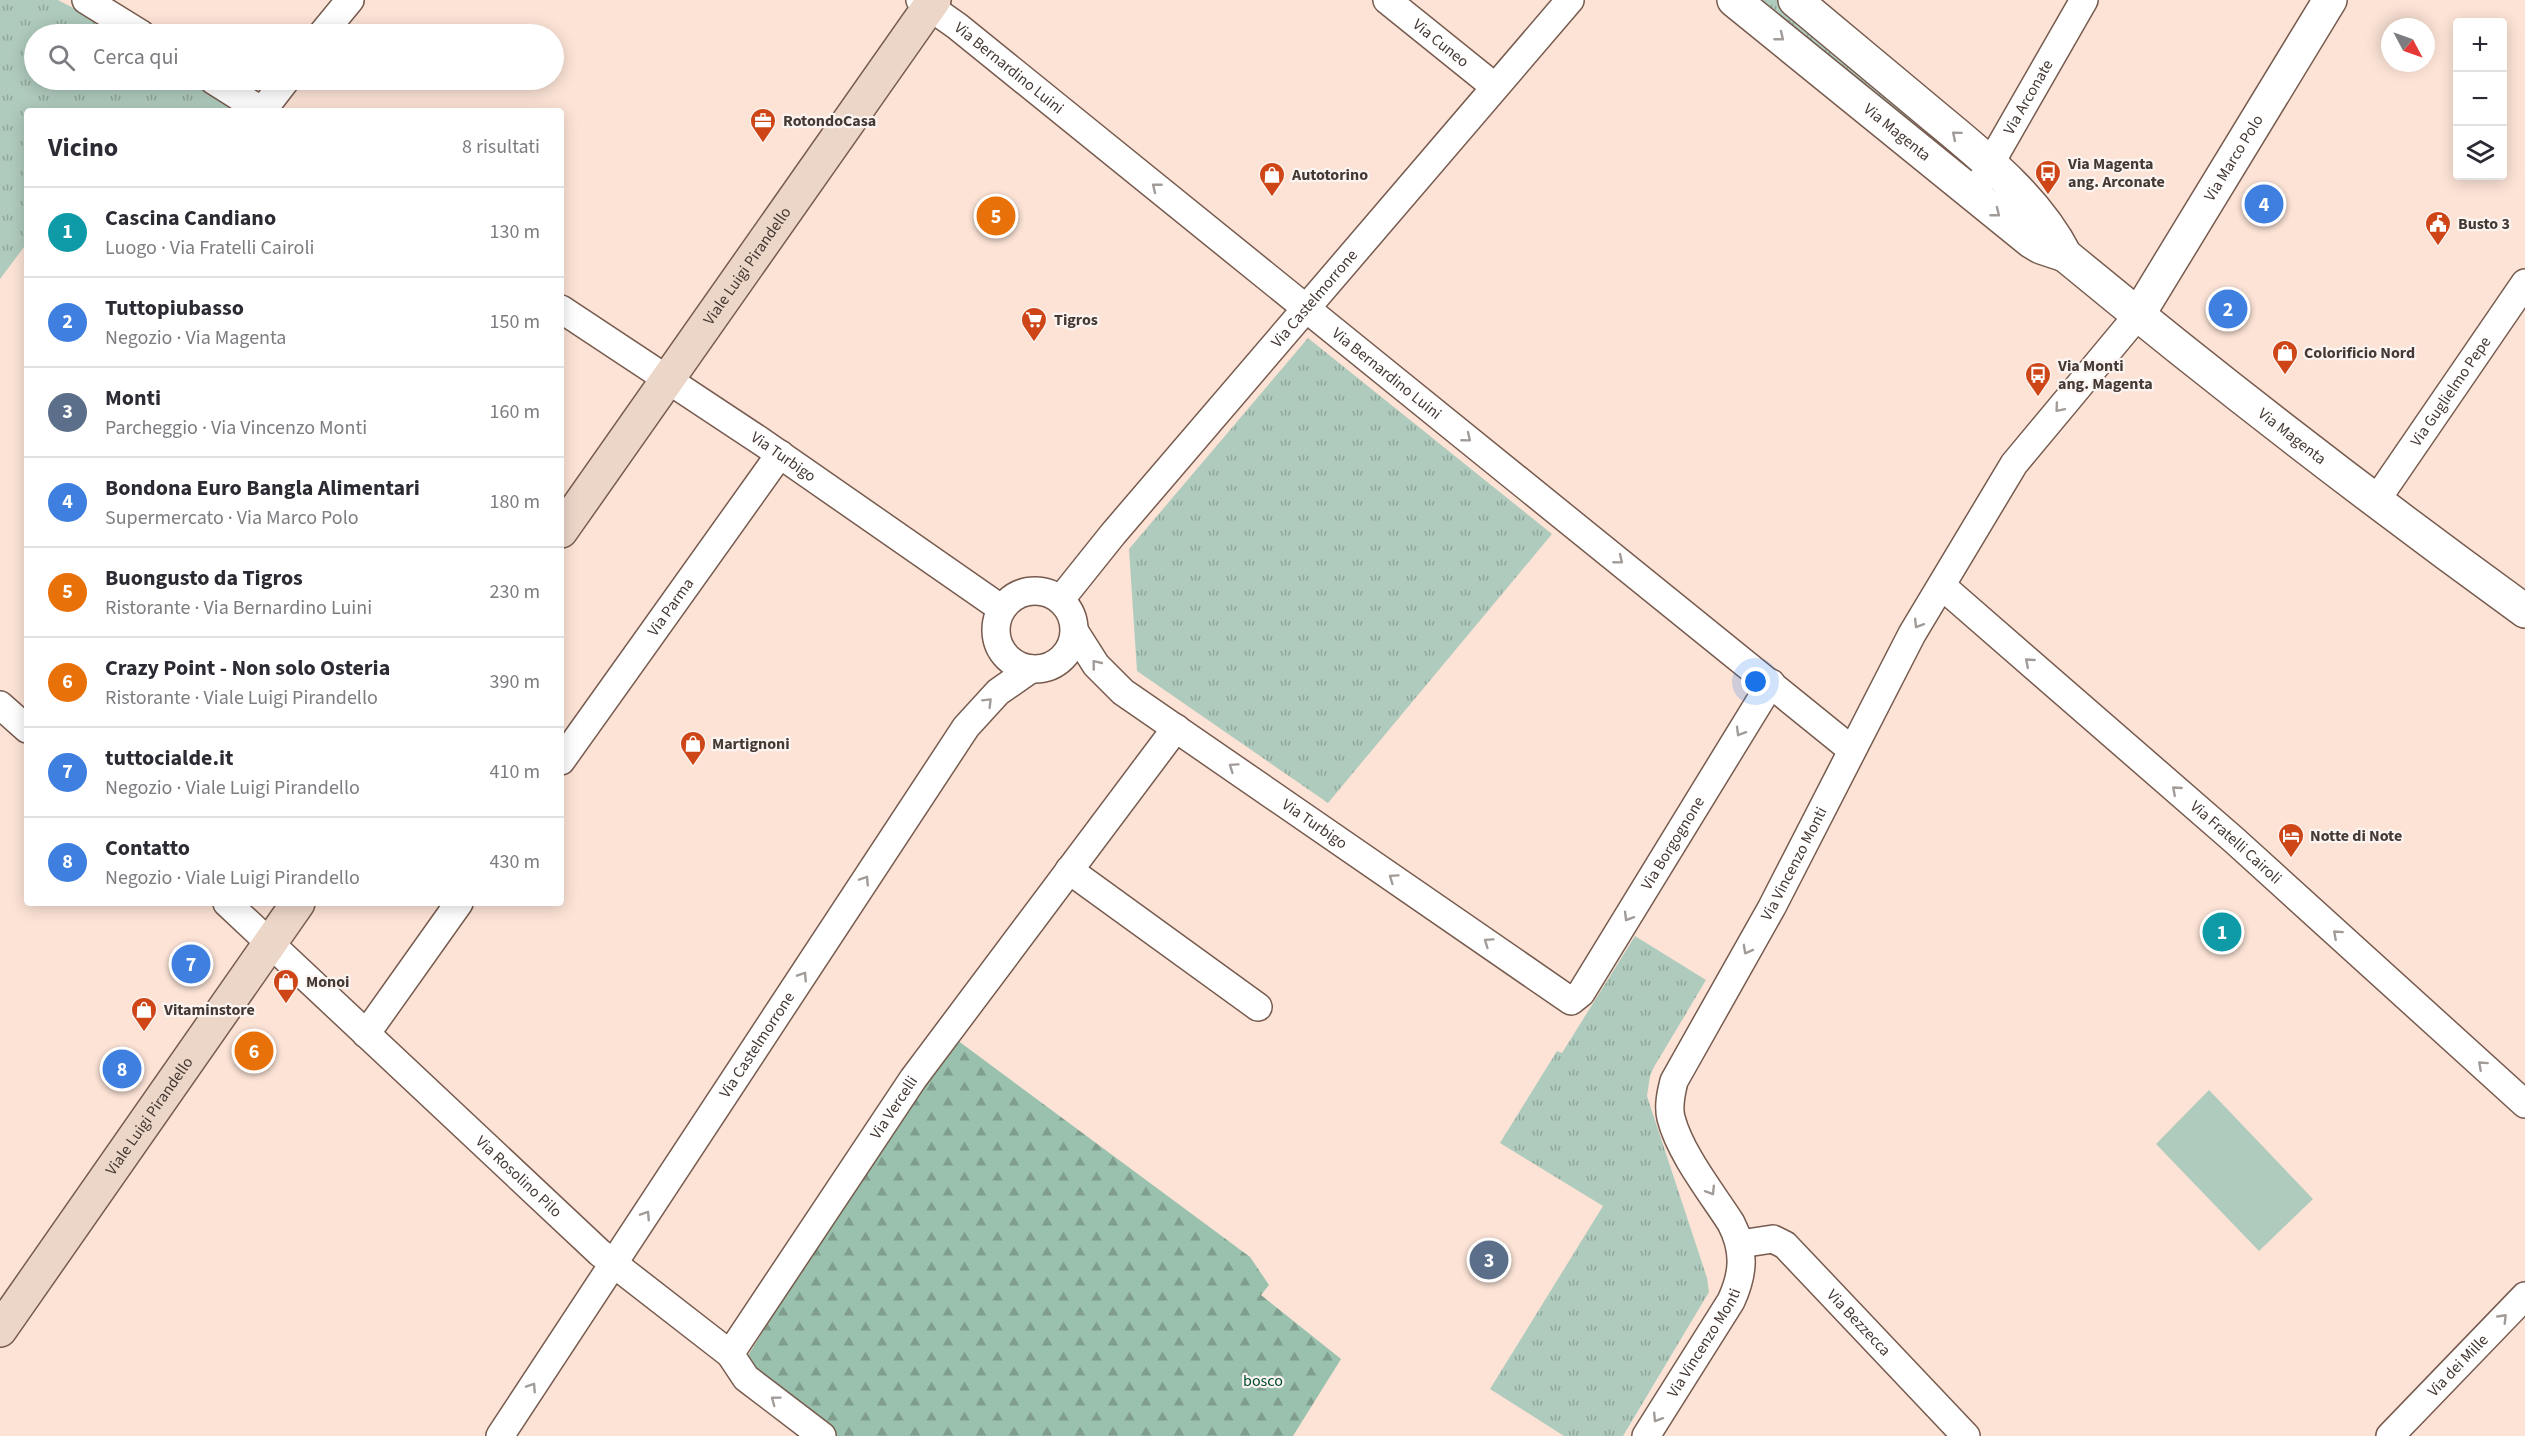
<!DOCTYPE html>
<html lang="it">
<head>
<meta charset="utf-8">
<style>
	:root { --surface:#fff; --page:#f7f7f7; --text:#2b2b33; --muted:#7c7c81; --line:#e1e1e2; --accent:#ce4617 }
	body { margin:0; font-family:"Source Sans 3",sans-serif; background:var(--page); color:var(--text) }
	.controls { position:absolute; right:18px; top:18px; display:grid; overflow:hidden; border-radius:6px; box-shadow:0 3px 15px #0003 }
	.controls button { width:54px; height:54px; display:grid; place-items:center; padding:0; border:0; border-bottom:2px solid var(--line); background:var(--surface); color:var(--text); font:30px sans-serif }
	.compass { position:absolute; left:2381px; top:18px; width:54px; height:54px; border-radius:50%; background:var(--surface); box-shadow:0 3px 15px #0003; rotate:131deg }
	.you { position:absolute; left:1756px; top:682px; width:21px; height:21px; margin:-15px; border:4px solid #fff; border-radius:50%; background:#1a73e8; box-shadow:0 0 0 9px #1a73e833 }
	.badge { display:grid; place-items:center; width:39px; height:39px; border-radius:50%; background:var(--accent); color:#fff; font-size:20px; font-weight:700 }
	.pin { position:absolute; translate:-50% -50%; border:3px solid #fff; box-shadow:0 2px 6px #0006 }
	.list { margin:0; padding:0; list-style:none }
	h2 { display:flex; justify-content:space-between; align-items:center; height:78px; margin:0; padding:0 24px; font-size:26px }
	h2 small { font-size:20px; font-weight:400; color:var(--muted) }
	.list li { display:grid; grid-template-columns:39px 1fr auto; gap:18px; align-items:center; box-sizing:border-box; height:90px; padding:0 24px; border-top:2px solid var(--line) }
	.list b { display:block; font-size:22px; white-space:nowrap }
	.list p { margin:0; font-size:20px; white-space:nowrap; color:var(--muted) }
	.list em { font-size:20px; font-style:normal; color:var(--muted) }
	.icon { flex:none; width:33px; height:33px; fill:none; stroke:currentColor; stroke-width:2; stroke-linecap:round; stroke-linejoin:round }
	.map { position:relative; flex:none; width:2525px; height:1436px; overflow:hidden }
	.search { position:absolute; background:var(--surface); box-shadow:0 3px 15px #0003; left:24px; top:24px; width:540px; height:66px; display:flex; align-items:center; gap:15px; box-sizing:border-box; padding:0 21px; border-radius:33px; color:var(--muted); font-size:22px }
	.panel { position:absolute; background:var(--surface); box-shadow:0 3px 15px #0003; left:24px; top:108px; width:540px; height:798px; border-radius:6px }
	.map>svg:first-child { display:block }
	.grass { fill:url(#grass-tufts) }
	.forest { fill:url(#forest-firs) }
	.garden { fill:#afcbbd }
	.lines { fill:none; stroke-linecap:round; stroke-linejoin:round }
	.minor-casing { stroke:#765b4e; stroke-width:30 }
	.tertiary-casing { stroke:#765b4e; stroke-width:36 }
	.secondary-casing { stroke:#765b4e; stroke-width:36 }
	.minor { stroke:#fff; stroke-width:27 }
	.tertiary { stroke:#fff; stroke-width:33 }
	.secondary { stroke:#ecd6c8; stroke-width:33 }
	.oneway { stroke:#a29c99 }
	.labels { text-anchor:middle; dominant-baseline:central; stroke-width:4.5; stroke-linejoin:round; paint-order:stroke }
	.street-label { font-size:16px; fill:#453933; stroke:#fbf4f1 }
	.poi-label { font-size:16px; font-weight:bold; fill:#453933; stroke:#fbf4f1; text-anchor:start }
	.park-label { font-size:16px; fill:#024e36; stroke:#fbf4f1 }
</style>
</head>
<body>
<div class="map">
<svg width="2525" height="1436" viewBox="0 0 2525 1436">
	<defs>
		<pattern id="grass-tufts" width="24" height="20" patternUnits="userSpaceOnUse" patternTransform="scale(1.5)"><rect width="24" height="20" fill="#afcbbd"/><path d="M3 7l-1-3M5 7V3M7 7l1-3M15 17l-1-3M17 17v-4M19 17l1-3" fill="none" stroke="#90a69a"/></pattern>
		<pattern id="forest-firs" width="22" height="20" patternUnits="userSpaceOnUse" patternTransform="scale(1.5)"><rect width="22" height="20" fill="#9ac1ae"/><path d="M5 1l3.5 6h-7zM16 11l3.5 6h-7z" fill="#7f9e8e"/></pattern>
	</defs>
	<rect width="100%" height="100%" fill="#fce3d6"/>
	<!-- grass -->
	<path class="grass" d="M 0,0 L 58,0 L 124,34 L 34,34 L 34,80 L 198,80 L 246,111 L 27,111 L 27,243 L 0,279 Z
		M 1749,0 L 1781,0 L 1967,164 L 1962,169 Z
		M 1308,338 L 1552,534 L 1328,803 L 1137,671 L 1129,549 Z
		M 1635,936 L 1706,980 L 1654,1067 L 1650,1076 L 1647,1096 L 1707,1278 L 1709,1292 L 1623,1436 L 1564,1436 L 1490,1389 L 1603,1206 L 1500,1143 L 1557,1051 L 1562,1053 Z"/>
	<!-- forest -->
	<path class="forest" d="M 953,1037 L 1250,1257 L 1269,1285 L 1261,1295 L 1341,1359 L 1293,1436 L 835,1436 L 753,1374 L 747,1357 L 865,1168 Z"/>
	<!-- garden -->
	<path class="garden" d="M 2209,1090 L 2313,1199 L 2259,1251 L 2156,1144 Z"/>
	<g class="lines">
		<defs>
			<g id="minor">
				<path d="M 86,0 L 141,34"/>
				<path id="s1" d="M 920,0 L 957,26 L 1852,750"/>
				<path id="s2" d="M 1387,0 L 1495,87"/>
				<path d="M 322,34 L 350,0"/>
				<path d="M 213,80 L 262,111"/>
				<path d="M 262,111 L 286,80"/>
				<path id="s3" d="M 1971,193 L 1986,175 L 1998,150 L 2084,0"/>
				<path id="s4" d="M 561,309 L 762,442 L 1002,609"/>
				<path id="s5" d="M 2375,502 L 2525,283"/>
				<path id="s6" d="M 1942,586 L 2234,840 L 2525,1104"/>
				<circle cx="1035" cy="630" r="39"/>
				<path id="s7" d="M 1061,599 L 1113,534 L 1570,0"/>
				<path id="s8" d="M 1075,632 L 1096,665 L 1123,692 L 1571,1001 L 1581,993 L 1771,683"/>
				<path d="M 0,705 L 27,729"/>
				<path id="s9" d="M 561,761 L 780,454"/>
				<path d="M 1069,870 L 1258,1007"/>
				<path id="s10" d="M 227,903 L 600,1253 L 730,1354 L 746,1378 L 822,1436"/>
				<path d="M 366,1034 L 459,903"/>
				<path id="s11" d="M 1740,1244 L 1773,1239 L 1785,1245 L 1966,1436"/>
				<path id="s12" d="M 730,1354 L 913,1079 L 1176,728"/>
				<path id="s13" d="M 500,1436 L 966,727 L 998,692 L 1031,669"/>
				<path id="s14" d="M 1646,1436 L 1731,1301 C 1744,1273 1745,1250 1731,1223 C 1711,1192 1680,1153 1671,1118 C 1668,1106 1671,1093 1674,1081 L 1772,907 L 1912,634 L 2014,464 L 2138,315"/>
				<path id="s15" d="M 2390,1436 L 2525,1296"/>
			</g>
			<g id="tertiary">
				<path id="s16" d="M 1734,0 L 2031,241 L 2041,247 L 2065,255"/>
				<path id="s17" d="M 1795,0 C 1839,37 1884,74 1928,111 C 1978,153 2035,196 2065,255 C 2215,379 2368,497 2525,611"/>
				<path id="s18" d="M 2138,315 L 2330,0"/>
			</g>
			<g id="secondary">
				<path id="s19" d="M 561,531 L 934,0"/>
				<path id="s20" d="M 0,1330 L 298,903"/>
			</g>
		</defs>
		<!-- minor casing -->
		<use href="#minor" class="minor-casing"/>
		<!-- tertiary casing -->
		<use href="#tertiary" class="tertiary-casing"/>
		<!-- secondary casing -->
		<use href="#secondary" class="secondary-casing"/>
		<!-- minor -->
		<use href="#minor" class="minor"/>
		<!-- tertiary -->
		<use href="#tertiary" class="tertiary"/>
		<!-- secondary -->
		<use href="#secondary" class="secondary"/>
	</g>
	<!-- one-way arrows -->
	<defs><path id="oneway-chevron" d="M-2-3.5L2.5 0L-2 3.5" fill="none" stroke-width="1.6" stroke-linecap="round" stroke-linejoin="round" transform="scale(1.5)"/></defs>
	<g class="oneway">
		<use href="#oneway-chevron" transform="translate(1780 37) rotate(39)"/>
		<use href="#oneway-chevron" transform="translate(1956 135) rotate(-140)"/>
		<use href="#oneway-chevron" transform="translate(1156 187) rotate(-141)"/>
		<use href="#oneway-chevron" transform="translate(1996 213) rotate(38)"/>
		<use href="#oneway-chevron" transform="translate(2059 408) rotate(130)"/>
		<use href="#oneway-chevron" transform="translate(1467 438) rotate(39)"/>
		<use href="#oneway-chevron" transform="translate(1619 560) rotate(39)"/>
		<use href="#oneway-chevron" transform="translate(1918 624) rotate(122)"/>
		<use href="#oneway-chevron" transform="translate(2029 662) rotate(-139)"/>
		<use href="#oneway-chevron" transform="translate(1096 664) rotate(-129)"/>
		<use href="#oneway-chevron" transform="translate(988 702) rotate(-45)"/>
		<use href="#oneway-chevron" transform="translate(1740 732) rotate(121)"/>
		<use href="#oneway-chevron" transform="translate(1233 767) rotate(-145)"/>
		<use href="#oneway-chevron" transform="translate(2176 790) rotate(-139)"/>
		<use href="#oneway-chevron" transform="translate(1393 878) rotate(-145)"/>
		<use href="#oneway-chevron" transform="translate(865 880) rotate(-57)"/>
		<use href="#oneway-chevron" transform="translate(1628 917) rotate(121)"/>
		<use href="#oneway-chevron" transform="translate(2337 934) rotate(-138)"/>
		<use href="#oneway-chevron" transform="translate(1488 942) rotate(-145)"/>
		<use href="#oneway-chevron" transform="translate(1747 950) rotate(119)"/>
		<use href="#oneway-chevron" transform="translate(803 976) rotate(-57)"/>
		<use href="#oneway-chevron" transform="translate(2482 1065) rotate(-138)"/>
		<use href="#oneway-chevron" transform="translate(1711 1191) rotate(58)"/>
		<use href="#oneway-chevron" transform="translate(646 1215) rotate(-57)"/>
		<use href="#oneway-chevron" transform="translate(2503 1318) rotate(-46)"/>
		<use href="#oneway-chevron" transform="translate(532 1387) rotate(-57)"/>
		<use href="#oneway-chevron" transform="translate(775 1400) rotate(-143)"/>
		<use href="#oneway-chevron" transform="translate(1657 1418) rotate(122)"/>
	</g>
	<!-- icons -->
	<defs>
		<symbol id="office-pin" viewBox="-11 -11 22 30"><path d="M0 17L-7.5 6A9.5 9.5 0 1 1 7.5 6Z" fill="#ce4617" stroke="#fbf4f1"/><path d="M-6-3h4V-5.5h4V-3h4V5H-6ZM-1-4.5V-3h2v-1.5ZM-6 0V1H6V0Z" fill="#fff"/></symbol>
		<symbol id="bus-pin" viewBox="-11 -11 22 30"><path d="M0 17L-7.5 6A9.5 9.5 0 1 1 7.5 6Z" fill="#ce4617" stroke="#fbf4f1"/><path d="M-5-6H5V4H4V6H2V4H-2V6H-4V4H-5ZM-3.5-4V0h7V-4ZM-3.5 1.2v1.5H-2V1.2ZM2 1.2v1.5H3.5V1.2Z" fill="#fff"/></symbol>
		<symbol id="shop-pin" viewBox="-11 -11 22 30"><path d="M0 17L-7.5 6A9.5 9.5 0 1 1 7.5 6Z" fill="#ce4617" stroke="#fbf4f1"/><path d="M-5-2.5h2.3a2.7 3.5 0 0 1 5.4 0H5L5.5 6h-11ZM-1.5-2.5h3a1.5 2.3 0 0 0-3 0Z" fill="#fff"/></symbol>
		<symbol id="civic-pin" viewBox="-11 -11 22 30"><path d="M0 17L-7.5 6A9.5 9.5 0 1 1 7.5 6Z" fill="#ce4617" stroke="#fbf4f1"/><path d="M-.6-6.5H3V-4.5H.6V-3L4-1V1h2V6H-6V1h2V-1L-.6-3ZM-1.2 2.5V6h2.4V2.5Z" fill="#fff"/></symbol>
		<symbol id="supermarket-pin" viewBox="-11 -11 22 30"><path d="M0 17L-7.5 6A9.5 9.5 0 1 1 7.5 6Z" fill="#ce4617" stroke="#fbf4f1"/><path d="M-6-5.5h2.5l.6 2H6L4.5 2H-2.5L-4.4-4H-6ZM-1.5 3.2a1.3 1.3 0 1 0 .1 0ZM3 3.2a1.3 1.3 0 1 0 .1 0Z" fill="#fff"/></symbol>
		<symbol id="hotel-pin" viewBox="-11 -11 22 30"><path d="M0 17L-7.5 6A9.5 9.5 0 1 1 7.5 6Z" fill="#ce4617" stroke="#fbf4f1"/><path d="M-6-4.5h1.5V1H6V5H4.5V3h-9V5H-6ZM-4 0a1.8 1.8 0 1 1 3.6 0ZM.5 0V-2.5h3Q6-2.5 6 0Z" fill="#fff"/></symbol>
	</defs>
	<g fill-rule="evenodd">
		<use href="#office-pin" x="748" y="106" width="30" height="40"/>
		<use href="#bus-pin" x="2033" y="158" width="30" height="40"/>
		<use href="#shop-pin" x="1257" y="160" width="30" height="40"/>
		<use href="#civic-pin" x="2423" y="209" width="30" height="40"/>
		<use href="#supermarket-pin" x="1019" y="305" width="30" height="40"/>
		<use href="#shop-pin" x="2270" y="338" width="30" height="40"/>
		<use href="#bus-pin" x="2023" y="360" width="30" height="40"/>
		<use href="#shop-pin" x="678" y="729" width="30" height="40"/>
		<use href="#hotel-pin" x="2276" y="821" width="30" height="40"/>
		<use href="#shop-pin" x="271" y="967" width="30" height="40"/>
		<use href="#shop-pin" x="129" y="995" width="30" height="40"/>
	</g>
	<g class="labels">
		<!-- street labels -->
		<g class="street-label">
			<text stroke="none"><textPath href="#s2" startOffset="69">Via Cuneo</textPath></text>
			<text stroke="none"><textPath href="#s1" startOffset="112">Via Bernardino Luini</textPath></text>
			<text stroke="none"><textPath href="#s3" startOffset="112">Via Arconate</textPath></text>
			<text stroke="none"><textPath href="#s16" startOffset="210">Via Magenta</textPath></text>
			<text stroke="none"><textPath href="#s18" startOffset="184">Via Marco Polo</textPath></text>
			<text stroke="none"><textPath href="#s19" startOffset="324">Viale Luigi Pirandello</textPath></text>
			<text stroke="none"><textPath href="#s7" startOffset="393">Via Castelmorrone</textPath></text>
			<text stroke="none"><textPath href="#s1" startOffset="598">Via Bernardino Luini</textPath></text>
			<text stroke="none"><textPath href="#s5" startOffset="134">Via Guglielmo Pepe</textPath></text>
			<text stroke="none"><textPath href="#s17" startOffset="664">Via Magenta</textPath></text>
			<text stroke="none"><textPath href="#s4" startOffset="267">Via Turbigo</textPath></text>
			<text stroke="none"><textPath href="#s9" startOffset="189">Via Parma</textPath></text>
			<text stroke="none"><textPath href="#s8" startOffset="310">Via Turbigo</textPath></text>
			<text stroke="none"><textPath href="#s8" startOffset="810">Via Borgognone</textPath></text>
			<text stroke="none"><textPath href="#s6" startOffset="390">Via Fratelli Cairoli</textPath></text>
			<text stroke="none"><textPath href="#s14" startOffset="648">Via Vincenzo Monti</textPath></text>
			<text stroke="none"><textPath href="#s13" startOffset="468">Via Castelmorrone</textPath></text>
			<text stroke="none"><textPath href="#s12" startOffset="296">Via Vercelli</textPath></text>
			<text stroke="none"><textPath href="#s20" startOffset="261">Viale Luigi Pirandello</textPath></text>
			<text stroke="none"><textPath href="#s10" startOffset="400">Via Rosolino Pilo</textPath></text>
			<text stroke="none"><textPath href="#s11" startOffset="154">Via Bezzecca</textPath></text>
			<text stroke="none"><textPath href="#s14" startOffset="110">Via Vincenzo Monti</textPath></text>
			<text stroke="none"><textPath href="#s15" startOffset="98">Via dei Mille</textPath></text>
		</g>
		<!-- poi labels -->
		<g class="poi-label">
			<text x="783" y="121">RotondoCasa</text>
			<text x="2068" y="164">Via Magenta<tspan x="2068" dy="18">ang. Arconate</tspan></text>
			<text x="1292" y="175">Autotorino</text>
			<text x="2458" y="224">Busto 3</text>
			<text x="1054" y="320">Tigros</text>
			<text x="2304" y="353">Colorificio Nord</text>
			<text x="2058" y="366">Via Monti<tspan x="2058" dy="18">ang. Magenta</tspan></text>
			<text x="712" y="744">Martignoni</text>
			<text x="2310" y="836">Notte di Note</text>
			<text x="306" y="982">Monoi</text>
			<text x="164" y="1010">Vitaminstore</text>
		</g>
		<!-- park labels -->
		<g class="park-label">
			<text x="1263" y="1381">bosco</text>
		</g>
	</g>
</svg>
<div class="controls">
<button>+</button>
<button>−</button>
<button><svg class="icon" aria-label="layers" viewBox="0 0 24 24"><path d="M12 4l9 5-9 5-9-5zM3 14l9 5 9-5"/></svg></button>
</div>
<svg class="compass" viewBox="-18 -18 36 36"><path d="M0-13l5 13h-10z" fill="#e53935"/><path d="M0 13l5-13h-10z" fill="#7c7c81"/></svg>
<div class="you"></div>
<div class="pin badge" style="left:2222px;top:932px;background:#0f9aa8">1</div>
<div class="pin badge" style="left:2228px;top:309px;background:#3f7fe0">2</div>
<div class="pin badge" style="left:1489px;top:1260px;background:#5c6f8a">3</div>
<div class="pin badge" style="left:2264px;top:204px;background:#3f7fe0">4</div>
<div class="pin badge" style="left:996px;top:216px;background:#e8710a">5</div>
<div class="pin badge" style="left:254px;top:1051px;background:#e8710a">6</div>
<div class="pin badge" style="left:191px;top:964px;background:#3f7fe0">7</div>
<div class="pin badge" style="left:122px;top:1069px;background:#3f7fe0">8</div>
<div class="search"><svg class="icon" aria-label="search" viewBox="0 0 24 24"><circle cx="10" cy="10" r="6"/><path d="M15 15l6 6"/></svg>Cerca qui</div>
<section class="panel">
<h2>Vicino<small>8 risultati</small></h2>
<ul class="list">
<li><span class="badge" style="background:#0f9aa8">1</span><div><b>Cascina Candiano</b><p>Luogo · Via Fratelli Cairoli</p></div><em>130 m</em></li>
<li><span class="badge" style="background:#3f7fe0">2</span><div><b>Tuttopiubasso</b><p>Negozio · Via Magenta</p></div><em>150 m</em></li>
<li><span class="badge" style="background:#5c6f8a">3</span><div><b>Monti</b><p>Parcheggio · Via Vincenzo Monti</p></div><em>160 m</em></li>
<li><span class="badge" style="background:#3f7fe0">4</span><div><b>Bondona Euro Bangla Alimentari</b><p>Supermercato · Via Marco Polo</p></div><em>180 m</em></li>
<li><span class="badge" style="background:#e8710a">5</span><div><b>Buongusto da Tigros</b><p>Ristorante · Via Bernardino Luini</p></div><em>230 m</em></li>
<li><span class="badge" style="background:#e8710a">6</span><div><b>Crazy Point - Non solo Osteria</b><p>Ristorante · Viale Luigi Pirandello</p></div><em>390 m</em></li>
<li><span class="badge" style="background:#3f7fe0">7</span><div><b>tuttocialde.it</b><p>Negozio · Viale Luigi Pirandello</p></div><em>410 m</em></li>
<li><span class="badge" style="background:#3f7fe0">8</span><div><b>Contatto</b><p>Negozio · Viale Luigi Pirandello</p></div><em>430 m</em></li>
</ul>
</section>
</div>
</body>
</html>
